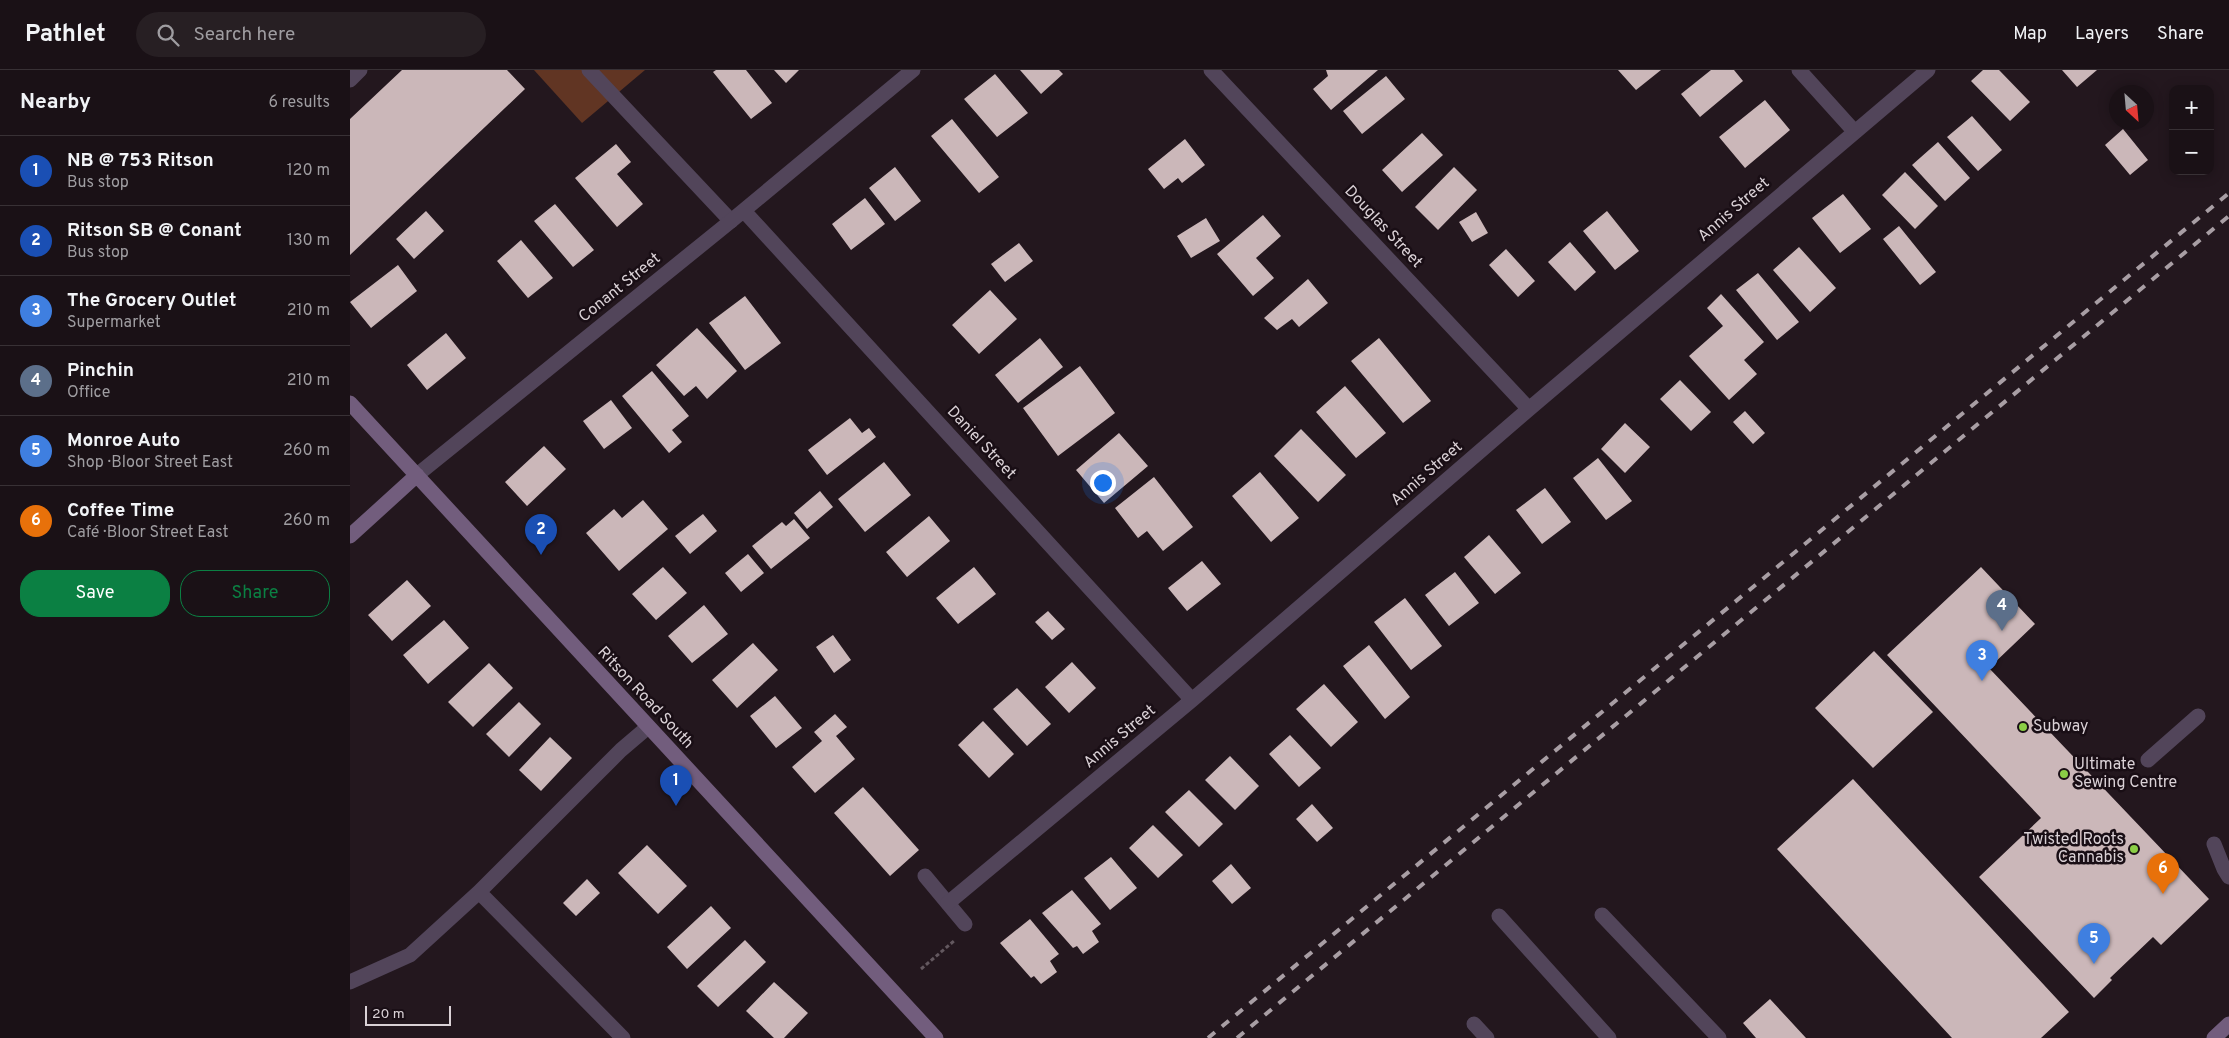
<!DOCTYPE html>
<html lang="en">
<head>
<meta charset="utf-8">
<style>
	:root { --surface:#1a1116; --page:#271f23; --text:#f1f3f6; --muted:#9f9da1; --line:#383135; --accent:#0b8043 }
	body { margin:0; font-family:Overpass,sans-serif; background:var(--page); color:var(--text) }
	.controls { position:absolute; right:15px; top:15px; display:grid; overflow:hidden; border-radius:10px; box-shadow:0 2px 12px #0003 }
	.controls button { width:45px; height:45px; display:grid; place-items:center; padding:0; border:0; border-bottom:1px solid var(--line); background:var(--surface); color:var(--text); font:25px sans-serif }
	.compass { position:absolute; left:1759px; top:15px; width:45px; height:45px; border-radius:50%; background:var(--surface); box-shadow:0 2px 12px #0003; rotate:154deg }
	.scale { position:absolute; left:15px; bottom:12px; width:86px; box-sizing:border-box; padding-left:5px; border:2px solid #dad1d6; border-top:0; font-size:14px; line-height:18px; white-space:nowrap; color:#dad1d6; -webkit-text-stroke:4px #190e15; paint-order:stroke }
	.you { position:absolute; left:752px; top:412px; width:18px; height:18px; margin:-12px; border:4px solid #fff; border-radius:50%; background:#1a73e8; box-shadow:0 0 0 8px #1a73e833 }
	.badge { display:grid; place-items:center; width:32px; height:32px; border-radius:50%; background:var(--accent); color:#fff; font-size:16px; font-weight:700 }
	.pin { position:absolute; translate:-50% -41px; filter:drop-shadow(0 1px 2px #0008) }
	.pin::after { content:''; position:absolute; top:26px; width:18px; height:15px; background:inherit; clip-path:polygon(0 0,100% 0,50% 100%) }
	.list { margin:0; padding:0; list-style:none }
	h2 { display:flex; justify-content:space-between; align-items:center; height:65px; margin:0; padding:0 20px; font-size:21px }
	h2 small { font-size:16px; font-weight:400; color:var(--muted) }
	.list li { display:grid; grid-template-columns:32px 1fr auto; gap:15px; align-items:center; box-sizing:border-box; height:70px; padding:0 20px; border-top:1px solid var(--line) }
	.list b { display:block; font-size:19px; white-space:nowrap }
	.list p { margin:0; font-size:16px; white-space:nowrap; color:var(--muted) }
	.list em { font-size:16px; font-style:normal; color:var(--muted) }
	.actions { display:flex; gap:10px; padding:15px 20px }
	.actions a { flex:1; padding:11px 0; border:1px solid var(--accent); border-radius:20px; text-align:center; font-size:18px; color:var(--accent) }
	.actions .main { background:var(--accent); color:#fff }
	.icon { flex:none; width:28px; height:28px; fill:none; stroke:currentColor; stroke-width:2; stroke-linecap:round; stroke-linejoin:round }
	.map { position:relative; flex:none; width:1879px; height:968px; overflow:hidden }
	header { display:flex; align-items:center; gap:30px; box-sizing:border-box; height:70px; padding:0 25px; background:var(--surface); border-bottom:1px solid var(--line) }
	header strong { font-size:24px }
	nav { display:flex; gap:28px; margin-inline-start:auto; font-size:18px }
	.search { width:350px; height:45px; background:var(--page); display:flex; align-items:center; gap:12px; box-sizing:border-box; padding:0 18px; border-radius:28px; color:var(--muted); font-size:19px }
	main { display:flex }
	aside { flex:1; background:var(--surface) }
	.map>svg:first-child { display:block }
	.green { fill:#613523 }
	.building { fill:#cbb7b9 }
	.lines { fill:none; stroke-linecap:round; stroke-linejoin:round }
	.path { stroke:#63585f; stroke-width:3; stroke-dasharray:4 2.5; stroke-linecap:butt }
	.lane { stroke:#52455a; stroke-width:15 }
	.street { stroke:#52455a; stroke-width:15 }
	.secondary { stroke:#725d7d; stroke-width:15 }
	.rail { stroke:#a89ea4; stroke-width:4; stroke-dasharray:9 9; stroke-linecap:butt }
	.poi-dot { fill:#8bce46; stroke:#190e15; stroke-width:2 }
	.labels { text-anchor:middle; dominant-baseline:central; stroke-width:5; stroke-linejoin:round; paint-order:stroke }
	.street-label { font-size:16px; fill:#dad1d6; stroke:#190e15 }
	.poi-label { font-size:16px; fill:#dad1d6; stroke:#190e15; text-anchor:start }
</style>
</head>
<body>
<header>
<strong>Pathlet</strong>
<div class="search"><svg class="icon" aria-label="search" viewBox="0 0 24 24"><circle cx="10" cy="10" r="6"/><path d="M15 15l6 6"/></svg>Search here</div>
<nav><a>Map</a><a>Layers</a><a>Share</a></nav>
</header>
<main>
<aside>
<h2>Nearby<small>6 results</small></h2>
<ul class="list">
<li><span class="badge" style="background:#1a4fb4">1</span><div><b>NB @ 753 Ritson</b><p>Bus stop</p></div><em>120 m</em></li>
<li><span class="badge" style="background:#1a4fb4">2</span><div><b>Ritson SB @ Conant</b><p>Bus stop</p></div><em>130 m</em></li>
<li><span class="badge" style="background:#3f7fe0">3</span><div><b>The Grocery Outlet</b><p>Supermarket</p></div><em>210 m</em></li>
<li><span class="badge" style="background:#5c6f8a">4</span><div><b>Pinchin</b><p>Office</p></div><em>210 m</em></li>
<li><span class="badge" style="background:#3f7fe0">5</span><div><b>Monroe Auto</b><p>Shop · Bloor Street East</p></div><em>260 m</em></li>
<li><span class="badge" style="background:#e8710a">6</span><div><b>Coffee Time</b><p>Café · Bloor Street East</p></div><em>260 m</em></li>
</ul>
<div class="actions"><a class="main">Save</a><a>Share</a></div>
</aside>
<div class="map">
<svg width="1879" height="968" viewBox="0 0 1879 968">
	<rect width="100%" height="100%" fill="#23171e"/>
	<!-- green -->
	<path class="green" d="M 184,0 L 295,0 L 232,53 Z"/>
	<!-- building -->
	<path class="building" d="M 52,0 L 157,0 L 175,19 L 0,185 L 0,49 Z
		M 366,0 L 396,0 L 422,33 L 401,49 L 363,2 Z
		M 424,0 L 449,0 L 436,13 Z
		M 670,0 L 709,0 L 713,4 L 691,24 Z
		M 976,0 L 1028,0 L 981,40 L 963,19 L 978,6 Z
		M 1268,0 L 1311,0 L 1286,20 Z
		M 1361,0 L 1384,0 L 1393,11 L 1350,47 L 1331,24 Z
		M 1633,0 L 1649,0 L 1680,32 L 1660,51 L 1621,11 Z
		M 1712,0 L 1747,0 L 1727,17 Z
		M 645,4 L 678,43 L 647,67 L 614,29 Z
		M 1036,6 L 1055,29 L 1012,64 L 993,41 Z
		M 1415,30 L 1440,60 L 1395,98 L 1369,67 Z
		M 1622,46 L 1652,80 L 1628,101 L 1597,67 Z
		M 602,49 L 649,107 L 629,123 L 581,66 Z
		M 1773,59 L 1798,90 L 1780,105 L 1755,75 Z
		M 1072,63 L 1093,85 L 1052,122 L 1032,100 Z
		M 835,69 L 855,95 L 832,113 L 828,108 L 814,119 L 798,99 Z
		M 1588,72 L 1620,108 L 1595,131 L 1562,95 Z
		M 266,74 L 281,92 L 267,104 L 293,134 L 267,157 L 225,108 Z
		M 545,97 L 571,131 L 545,151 L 519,118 Z
		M 1104,97 L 1127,120 L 1088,160 L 1065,137 Z
		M 1555,102 L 1588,136 L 1565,159 L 1532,125 Z
		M 1493,124 L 1521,159 L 1490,183 L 1462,148 Z
		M 515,128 L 535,154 L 501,180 L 482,154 Z
		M 205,134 L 244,180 L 223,197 L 184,151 Z
		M 76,141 L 94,161 L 64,189 L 46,169 Z
		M 1257,141 L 1289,181 L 1265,200 L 1233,161 Z
		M 1126,142 L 1138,163 L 1122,172 L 1109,152 Z
		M 913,145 L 931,166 L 906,188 L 924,208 L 903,226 L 867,184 Z
		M 856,148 L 870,171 L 841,188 L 827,166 Z
		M 1549,156 L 1586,202 L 1570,215 L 1533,169 Z
		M 171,170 L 203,208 L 178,228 L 147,191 Z
		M 1220,172 L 1246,202 L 1225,221 L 1198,192 Z
		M 669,173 L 683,191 L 655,212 L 641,194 Z
		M 1449,177 L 1486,218 L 1460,242 L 1423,200 Z
		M 1156,179 L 1185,211 L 1168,227 L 1139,195 Z
		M 48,195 L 67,221 L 21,258 L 0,232 Z
		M 1408,203 L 1449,252 L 1427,270 L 1386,220 Z
		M 958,209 L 978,233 L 949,257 L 942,249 L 927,260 L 914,248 Z
		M 640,220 L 667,249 L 629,284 L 602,255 Z
		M 1371,224 L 1414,272 L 1394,290 L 1407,304 L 1379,330 L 1339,286 L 1373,256 L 1357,238 Z
		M 395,226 L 431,273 L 395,300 L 359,253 Z
		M 347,258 L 387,301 L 357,329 L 346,316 L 334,326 L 306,295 Z
		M 96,263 L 116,288 L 77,320 L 57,295 Z
		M 690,268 L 713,297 L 668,333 L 645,305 Z
		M 1029,268 L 1081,331 L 1053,353 L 1001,291 Z
		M 730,296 L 765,343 L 708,386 L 673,338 Z
		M 302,301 L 339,346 L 322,360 L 332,372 L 319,383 L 272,326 Z
		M 1330,310 L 1361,342 L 1341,361 L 1310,329 Z
		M 995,316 L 1036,363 L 1006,388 L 966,342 Z
		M 261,330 L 282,358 L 254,379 L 233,351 Z
		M 1395,341 L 1415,363 L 1403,374 L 1383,352 Z
		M 500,348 L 512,363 L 519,358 L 526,367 L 477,405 L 458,380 Z
		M 1275,353 L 1300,377 L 1275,403 L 1251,379 Z
		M 951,359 L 996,405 L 968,432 L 924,386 Z
		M 769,363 L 798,396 L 754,433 L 726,400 Z
		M 194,376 L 216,399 L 177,436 L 155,412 Z
		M 1248,388 L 1282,431 L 1256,450 L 1223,408 Z
		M 534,392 L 561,425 L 515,462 L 488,429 Z
		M 910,402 L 949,448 L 921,472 L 882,426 Z
		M 804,407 L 843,457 L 813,481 L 797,461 L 788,468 L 765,438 Z
		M 1195,418 L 1221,452 L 1192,474 L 1166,440 Z
		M 470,421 L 483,437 L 457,459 L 444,443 Z
		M 293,430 L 318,459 L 269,501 L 236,463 L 264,439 L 272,448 Z
		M 353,444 L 367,461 L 340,484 L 325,466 Z
		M 579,446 L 600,471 L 557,507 L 536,482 Z
		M 444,449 L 460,468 L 421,499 L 402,476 L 432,452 L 436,456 Z
		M 1139,465 L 1171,503 L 1145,524 L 1114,487 Z
		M 398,484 L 414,503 L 391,522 L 375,503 Z
		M 852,491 L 871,514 L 837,541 L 818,518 Z
		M 313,497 L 337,523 L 306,550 L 282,524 Z
		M 624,497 L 646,524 L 608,554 L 586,528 Z
		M 1631,497 L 1685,554 L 1639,598 L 1859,829 L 1811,875 L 1803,867 L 1760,908 L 1762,910 L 1744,928 L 1629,807 L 1691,748 L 1537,585 Z
		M 1105,502 L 1129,533 L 1099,556 L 1075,525 Z
		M 57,510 L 81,536 L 42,571 L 18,545 Z
		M 1055,528 L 1092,576 L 1061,600 L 1024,552 Z
		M 354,535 L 378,564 L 342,593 L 318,566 Z
		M 698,541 L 715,559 L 702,570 L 685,552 Z
		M 94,550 L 119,578 L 78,614 L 53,585 Z
		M 483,565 L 501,590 L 484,603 L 466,577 Z
		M 403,573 L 428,600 L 387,638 L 362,610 Z
		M 1019,575 L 1060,627 L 1035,649 L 993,596 Z
		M 1524,581 L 1583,642 L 1523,698 L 1465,638 Z
		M 722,592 L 746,618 L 719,643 L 695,617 Z
		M 139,593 L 163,618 L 123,657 L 98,632 Z
		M 974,614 L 1008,652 L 981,677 L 946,639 Z
		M 667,618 L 701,654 L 677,676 L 643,639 Z
		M 425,626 L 452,658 L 426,678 L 400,646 Z
		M 169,632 L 191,654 L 159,687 L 136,664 Z
		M 485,644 L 497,657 L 486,666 L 505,689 L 465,723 L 442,697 L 472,671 L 464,662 Z
		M 633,651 L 664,684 L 639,708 L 608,675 Z
		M 940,665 L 971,698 L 949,717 L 919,684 Z
		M 200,667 L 222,688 L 191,721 L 169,700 Z
		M 880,686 L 909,716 L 885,740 L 855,710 Z
		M 1503,709 L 1719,942 L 1691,968 L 1602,968 L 1427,779 Z
		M 513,717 L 569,780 L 540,806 L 484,743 Z
		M 839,720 L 873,754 L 849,777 L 815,742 Z
		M 962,734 L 983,758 L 967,772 L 946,749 Z
		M 803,755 L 833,785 L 808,808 L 779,778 Z
		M 297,775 L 337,816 L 308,844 L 268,803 Z
		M 761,787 L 787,818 L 760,840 L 734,808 Z
		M 881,794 L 901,818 L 882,834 L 862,811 Z
		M 237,809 L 250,823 L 226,846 L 213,833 Z
		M 722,820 L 751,854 L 742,861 L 749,872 L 733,884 L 727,876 L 723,878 L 692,843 Z
		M 361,836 L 381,858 L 337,899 L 317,877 Z
		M 680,849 L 709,884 L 700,891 L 707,902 L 691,914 L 684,906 L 681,908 L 650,873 Z
		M 395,870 L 416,892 L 368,937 L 347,916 Z
		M 424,912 L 458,943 L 434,968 L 424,968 L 396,941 Z
		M 1420,929 L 1456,968 L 1406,968 L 1393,953 Z"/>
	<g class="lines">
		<!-- path -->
		<path class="path" d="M 571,899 L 604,871"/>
		<!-- lane -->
		<path class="lane" d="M 239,0 L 381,151
			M 0,10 L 10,0
			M 1798,690 L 1848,646
			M 1864,774 L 1874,799 L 1879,807
			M 575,806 L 615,854
			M 129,822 L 273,968
			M 1252,845 L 1369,968
			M 1149,846 L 1259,968
			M 0,912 L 60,885 L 129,822 L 271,680 L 298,657
			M 1124,954 L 1137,968"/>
		<!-- street -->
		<path class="street" d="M 861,0 L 1179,339
			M 1449,0 L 1504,61
			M 394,141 L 842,630
			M 67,405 L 381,151 L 563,0
			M 598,833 L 842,630 L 1179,339 L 1578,0"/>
		<!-- secondary -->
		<path class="secondary" d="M 0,333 L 586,968
			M 0,466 L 67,405
			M 1864,968 L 1879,954"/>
		<!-- rail -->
		<path class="rail" d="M 858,968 L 1879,123
			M 887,968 L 1879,146"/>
	</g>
	<!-- markers -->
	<g class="poi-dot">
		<circle cx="1673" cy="657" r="5"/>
		<circle cx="1714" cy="704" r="5"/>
		<circle cx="1784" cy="779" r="5"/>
	</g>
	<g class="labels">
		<!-- street labels -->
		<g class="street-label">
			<text transform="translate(1384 140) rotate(-41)">Annis Street</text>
			<text transform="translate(1033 157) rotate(47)">Douglas Street</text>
			<text transform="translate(270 218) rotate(-39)">Conant Street</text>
			<text transform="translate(631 373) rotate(47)">Daniel Street</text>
			<text transform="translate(1077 404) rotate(-41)">Annis Street</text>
			<text transform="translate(295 628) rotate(47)">Ritson Road South</text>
			<text transform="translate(770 667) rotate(-40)">Annis Street</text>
		</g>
		<!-- poi labels -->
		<g class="poi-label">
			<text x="1683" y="657">Subway</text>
			<text x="1724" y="695">Ultimate<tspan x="1724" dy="18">Sewing Centre</tspan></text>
			<text x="1774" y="770" text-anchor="end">Twisted Roots<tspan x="1774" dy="18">Cannabis</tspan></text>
		</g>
	</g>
</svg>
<div class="controls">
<button>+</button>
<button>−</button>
</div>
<svg class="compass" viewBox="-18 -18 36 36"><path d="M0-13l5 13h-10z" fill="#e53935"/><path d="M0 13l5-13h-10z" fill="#9f9da1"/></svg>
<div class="scale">20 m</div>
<div class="you"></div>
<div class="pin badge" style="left:326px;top:736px;background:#1a4fb4">1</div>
<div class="pin badge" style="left:191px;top:485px;background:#1a4fb4">2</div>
<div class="pin badge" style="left:1632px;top:611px;background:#3f7fe0">3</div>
<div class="pin badge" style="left:1652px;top:561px;background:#5c6f8a">4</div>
<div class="pin badge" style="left:1744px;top:894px;background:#3f7fe0">5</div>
<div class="pin badge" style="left:1813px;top:824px;background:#e8710a">6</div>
</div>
</main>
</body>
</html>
